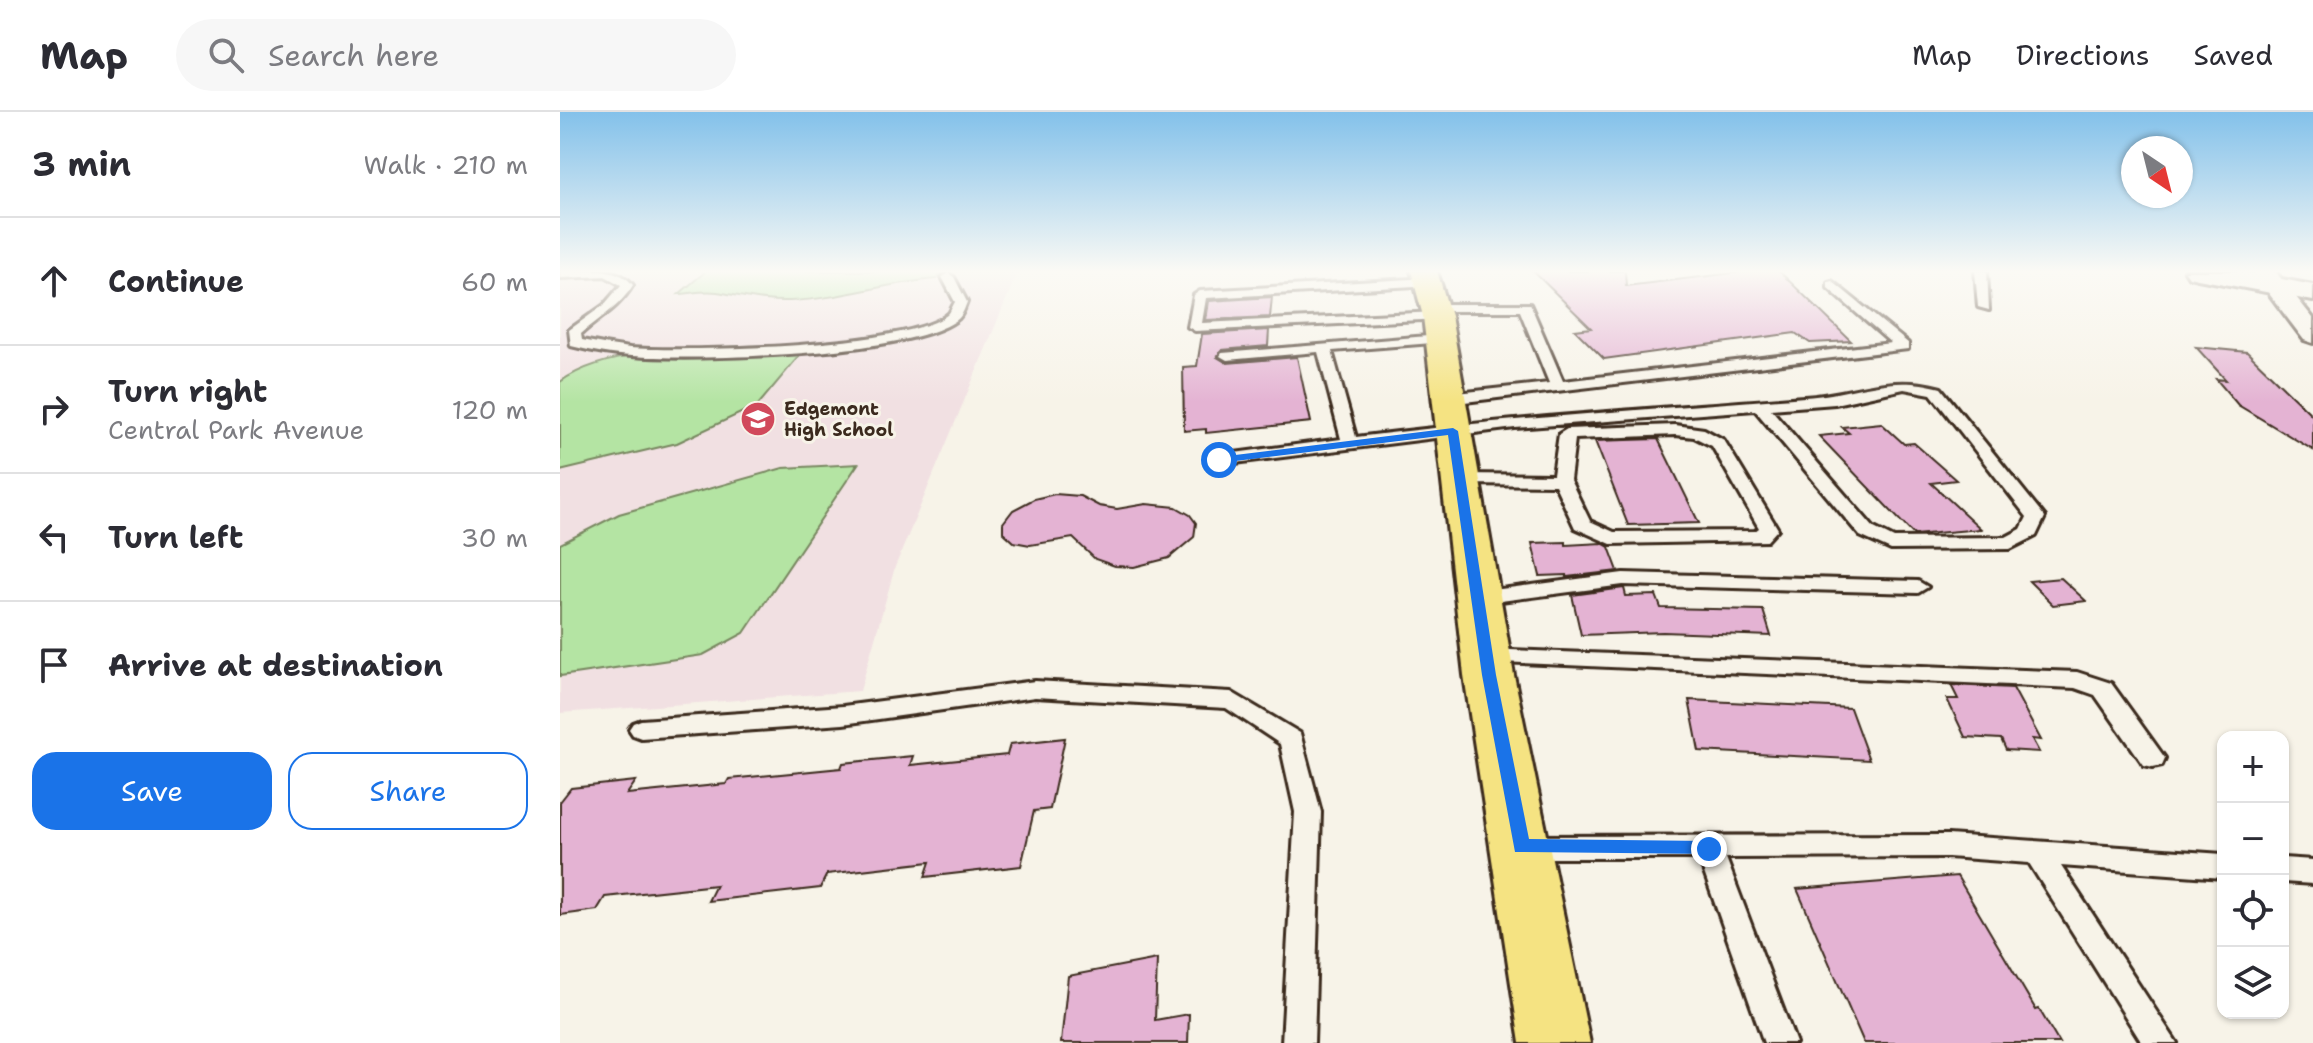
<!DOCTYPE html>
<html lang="en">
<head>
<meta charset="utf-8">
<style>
	:root { --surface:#fff; --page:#f7f7f7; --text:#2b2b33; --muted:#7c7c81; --line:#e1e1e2; --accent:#1a73e8 }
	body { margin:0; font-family:"Shantell Sans",sans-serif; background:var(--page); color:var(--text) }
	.controls { position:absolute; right:24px; bottom:24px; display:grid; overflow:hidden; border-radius:16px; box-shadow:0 2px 6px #0004 }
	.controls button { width:72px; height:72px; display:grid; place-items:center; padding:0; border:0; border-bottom:2px solid var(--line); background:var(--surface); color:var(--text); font:40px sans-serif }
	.compass { position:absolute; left:1561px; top:24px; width:72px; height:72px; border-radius:50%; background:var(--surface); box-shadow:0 2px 6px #0004; rotate:145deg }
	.stop { position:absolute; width:24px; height:24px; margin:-18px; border:6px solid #1a73e8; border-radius:50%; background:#fff }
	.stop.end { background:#1a73e8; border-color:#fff; box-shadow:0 2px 8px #0008 }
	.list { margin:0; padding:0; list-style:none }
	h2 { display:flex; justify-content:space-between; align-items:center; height:104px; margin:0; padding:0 32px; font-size:34px }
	h2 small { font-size:26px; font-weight:400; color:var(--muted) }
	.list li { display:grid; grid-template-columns:52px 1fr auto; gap:24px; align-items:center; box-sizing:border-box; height:128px; padding:0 32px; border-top:2px solid var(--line) }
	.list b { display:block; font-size:30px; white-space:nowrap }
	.list p { margin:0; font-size:26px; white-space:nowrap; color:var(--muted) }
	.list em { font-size:26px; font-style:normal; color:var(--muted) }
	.actions { display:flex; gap:16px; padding:24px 32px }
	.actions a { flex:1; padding:18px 0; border:2px solid var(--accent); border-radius:24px; text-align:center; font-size:28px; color:var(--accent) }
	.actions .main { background:var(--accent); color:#fff }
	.icon { flex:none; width:44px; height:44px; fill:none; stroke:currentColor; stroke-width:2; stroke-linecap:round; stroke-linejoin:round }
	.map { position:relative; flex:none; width:1753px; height:931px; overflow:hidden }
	header { display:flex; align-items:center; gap:48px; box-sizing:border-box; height:112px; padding:0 40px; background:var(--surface); border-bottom:2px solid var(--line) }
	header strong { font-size:38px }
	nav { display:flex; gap:44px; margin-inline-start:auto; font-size:28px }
	.search { width:560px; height:72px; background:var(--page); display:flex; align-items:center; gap:20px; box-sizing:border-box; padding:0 28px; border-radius:44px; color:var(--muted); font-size:30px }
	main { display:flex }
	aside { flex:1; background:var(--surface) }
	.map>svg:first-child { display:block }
	.built { fill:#f1e0e2 }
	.green { fill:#b4e4a3; stroke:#788760; stroke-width:2 }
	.building { fill:#e4b3d3; stroke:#3b2a1e; stroke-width:2 }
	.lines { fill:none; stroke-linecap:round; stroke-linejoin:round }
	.service-casing { stroke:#3b2a1e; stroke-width:6 }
	.minor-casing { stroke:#3b2a1e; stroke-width:6 }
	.tertiary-casing { stroke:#3b2a1e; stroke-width:6 }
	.primary-casing { stroke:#3b2a1e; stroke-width:6 }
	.service { fill:#f7f3e8; fill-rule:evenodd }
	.minor { fill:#f7f3e8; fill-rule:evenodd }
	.tertiary { fill:#f7f3e8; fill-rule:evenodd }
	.primary { fill:#f5e382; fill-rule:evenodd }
	.route { fill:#1a73e8 }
	.labels { text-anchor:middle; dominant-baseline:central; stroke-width:6; stroke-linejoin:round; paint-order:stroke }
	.far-poi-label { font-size:18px; font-weight:bold; fill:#3b2a1e; stroke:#f7f3e8; text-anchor:start }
</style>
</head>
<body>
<header>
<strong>Map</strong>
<div class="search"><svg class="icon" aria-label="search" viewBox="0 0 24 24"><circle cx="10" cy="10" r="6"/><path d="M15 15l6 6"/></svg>Search here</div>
<nav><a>Map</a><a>Directions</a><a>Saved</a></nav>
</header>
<main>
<aside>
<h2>3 min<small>Walk · 210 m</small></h2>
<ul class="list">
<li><svg class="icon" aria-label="ahead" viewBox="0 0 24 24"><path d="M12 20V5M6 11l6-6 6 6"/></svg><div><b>Continue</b></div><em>60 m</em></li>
<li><svg class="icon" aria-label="right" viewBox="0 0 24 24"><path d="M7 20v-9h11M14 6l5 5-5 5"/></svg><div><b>Turn right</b><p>Central Park Avenue</p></div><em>120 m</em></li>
<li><svg class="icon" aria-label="left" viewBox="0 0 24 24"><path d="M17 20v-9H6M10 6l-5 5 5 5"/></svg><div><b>Turn left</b></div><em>30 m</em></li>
<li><svg class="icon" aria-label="arrive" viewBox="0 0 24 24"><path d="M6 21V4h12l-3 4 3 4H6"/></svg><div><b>Arrive at destination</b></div></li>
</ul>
<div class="actions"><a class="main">Save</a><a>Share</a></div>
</aside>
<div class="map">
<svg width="1753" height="931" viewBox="0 0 1753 931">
	<rect width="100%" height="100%" fill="#f7f3e8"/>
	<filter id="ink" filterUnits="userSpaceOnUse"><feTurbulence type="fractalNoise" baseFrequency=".0125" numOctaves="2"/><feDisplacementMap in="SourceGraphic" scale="16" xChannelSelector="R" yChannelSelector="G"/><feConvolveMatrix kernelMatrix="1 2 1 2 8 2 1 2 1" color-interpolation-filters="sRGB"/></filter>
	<g filter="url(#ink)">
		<!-- built -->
		<path class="built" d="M 0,159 L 458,159 L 335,455 L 300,579 L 0,601 Z"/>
		<!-- green -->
		<path class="green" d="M 146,159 L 382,159 L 377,167 C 328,170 281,187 230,189 C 204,190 182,184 157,180 C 145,178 131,181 119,182 Z
			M 249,232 L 198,293 L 117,331 L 0,359 L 0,270 C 52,230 181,236 249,232 Z
			M 298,352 L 184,521 L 143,543 L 0,564 L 0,432 L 59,402 L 223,356 Z"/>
		<!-- building -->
		<path class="building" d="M 973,159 L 1065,159 L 1066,174 L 1190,159 L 1219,159 L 1291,229 L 1250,231 L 1235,221 L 1044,247 L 1015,218 L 1031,216 Z
			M 712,185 L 710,205 L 646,208 L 649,189 Z
			M 709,218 L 708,234 L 662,238 L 657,245 L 667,251 L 737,245 L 751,310 L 646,321 L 646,317 L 624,319 L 623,255 L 637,254 L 642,222 Z
			M 1636,235 L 1687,240 L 1753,304 L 1753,338 L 1678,293 L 1656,267 L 1666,268 Z
			M 1321,311 L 1344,332 L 1354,331 L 1396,368 L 1371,371 L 1421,417 L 1354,423 L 1259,324 L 1289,321 L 1282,315 Z
			M 1098,327 L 1139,411 L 1068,413 L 1035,329 Z
			M 495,382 L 520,384 L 539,394 L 557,397 L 586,392 L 616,395 L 630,403 L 636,411 L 634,425 L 609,446 L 574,455 L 555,454 L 535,447 L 513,426 L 470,433 L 454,430 L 443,420 L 443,411 L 453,398 L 474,387 Z
			M 1006,430 L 1006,433 L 1042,431 L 1049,435 L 1058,459 L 1007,465 L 1007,463 L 980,464 L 972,431 Z
			M 1501,466 L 1526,489 L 1493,493 L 1469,469 Z
			M 1064,476 L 1066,484 L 1096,483 L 1101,496 L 1203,498 L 1211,524 L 1103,520 L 1021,523 L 1012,483 Z
			M 1391,573 L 1453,576 L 1481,628 L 1472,627 L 1479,640 L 1446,638 L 1441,627 L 1405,625 L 1387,587 L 1398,587 Z
			M 1129,588 L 1290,596 L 1309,648 L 1139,639 Z
			M 505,626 L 490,697 L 474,699 L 461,754 L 365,765 L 370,750 L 267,762 L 260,776 L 148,789 L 156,773 L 45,785 L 37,798 L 0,803 L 0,690 L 11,676 L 76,669 L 67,682 L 166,672 L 169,667 L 281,656 L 283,651 L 353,644 L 350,653 L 447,643 L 450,632 Z
			M 1397,764 L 1476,898 L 1479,897 L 1499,931 L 1304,931 L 1237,777 Z
			M 597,847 L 595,908 L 629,902 L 628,931 L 501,931 L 508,864 Z"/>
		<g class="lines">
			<defs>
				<path id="service" d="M 0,159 C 25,159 57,152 73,173 C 59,196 40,205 21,222 L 22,228 C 38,231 54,234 70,236 C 123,240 355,236 389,201 C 390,200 394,191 395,190 L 382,165 L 388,161 L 394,165 L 407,190 C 405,195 403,202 399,206 C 358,244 131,249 72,244 C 52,243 31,239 11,234 L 9,218 L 44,193 L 61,173 L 45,164 L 0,166 Z
					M 1415,159 L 1427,159 L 1429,198 L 1418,195 Z
					M 868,166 L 872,167 L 872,173 L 646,186 L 642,211 L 877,200 L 884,204 L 882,207 L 635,219 L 628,215 L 634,183 L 640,179 Z
					M 1272,169 L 1348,231 L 1348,237 L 888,292 L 880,287 L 888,282 L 989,271 L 960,199 L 875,199 L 870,198 L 870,192 L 970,192 L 1003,269 L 1331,231 L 1268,176 L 1268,170 Z
					M 880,223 L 887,227 L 885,230 L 772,239 L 796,325 C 945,306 1094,297 1244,285 C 1296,282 1328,261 1381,276 L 1485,405 L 1476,424 L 1450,437 L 1331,438 L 1300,424 L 1195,298 L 955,316 L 659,353 L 651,348 L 659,343 L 781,327 L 758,240 L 667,248 L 660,244 L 662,241 ZM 1344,277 L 1371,282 L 1467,405 L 1461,417 L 1446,425 L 1334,426 L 1314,416 L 1211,297 L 1275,292 Z
					M 1115,313 L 1144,317 L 1164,328 L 1218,417 L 1207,429 L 1051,432 L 1015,416 L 995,373 L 900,372 L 891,367 L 900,362 L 993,363 L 999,322 L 1007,317 ZM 1115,323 L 1134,325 L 1152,334 L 1199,416 L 1195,419 L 1054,420 L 1030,409 L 1010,368 L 1015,327 Z
					M 1063,461 L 1358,469 L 1368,475 L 1358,481 L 1063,473 L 918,492 L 908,486 L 918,480 Z
					M 926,537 L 1517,560 L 1551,571 L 1605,646 L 1602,653 L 1593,655 L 1584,653 L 1535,583 L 1515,576 L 918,549 L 915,544 L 918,539 Z
					M 475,569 L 671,580 L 740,621 L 761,700 L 754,931 L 722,931 L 735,700 L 720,632 L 666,596 L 475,585 L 283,612 L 81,626 L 73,623 L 69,617 L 73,611 L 81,608 L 283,594 Z
					M 1388,723 L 1663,742 L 1663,766 L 1501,754 L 1617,931 L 1582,931 L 1469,751 L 1388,745 L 1166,746 L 1236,931 L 1204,931 L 1139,746 L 964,746 L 954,743 L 950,735 L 954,727 L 964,724 Z
					M 1723,746 L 1753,748 L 1753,772 L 1723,770 Z"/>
				<path id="minor" d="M 1692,159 L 1715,159 L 1753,206 L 1753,231 L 1744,228 Z"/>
				<path id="tertiary" d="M 1625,159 L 1681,159 L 1753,173 L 1753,189 L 1638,167 L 1629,165 Z"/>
				<path id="primary" d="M 851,159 L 877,159 L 891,204 L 954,563 L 1030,931 L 960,931 L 904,563 L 863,204 Z"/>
			</defs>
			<!-- service casing -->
			<use href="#service" class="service-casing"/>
			<!-- minor casing -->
			<use href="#minor" class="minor-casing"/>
			<!-- tertiary casing -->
			<use href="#tertiary" class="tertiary-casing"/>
			<!-- primary casing -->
			<use href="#primary" class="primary-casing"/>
			<!-- service -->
			<use href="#service" class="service"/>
			<!-- minor -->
			<use href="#minor" class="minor"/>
			<!-- tertiary -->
			<use href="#tertiary" class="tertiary"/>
			<!-- primary -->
			<use href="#primary" class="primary"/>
		</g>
	</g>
	<!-- sky -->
	<linearGradient id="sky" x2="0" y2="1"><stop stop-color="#83c1ea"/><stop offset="0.55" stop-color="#fbfaf5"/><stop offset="1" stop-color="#fbfaf5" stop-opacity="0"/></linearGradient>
	<rect width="1753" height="290" fill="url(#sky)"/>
	<!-- route -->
	<path class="route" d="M 893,316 L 898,319 L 936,563 L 969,727 L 1149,729 L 1155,731 L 1158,737 L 1155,742 L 955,740 L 922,563 L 888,323 L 659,351 L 654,348 L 659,345 Z"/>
	<!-- icons -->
	<defs>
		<symbol id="school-disc" viewBox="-11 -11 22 22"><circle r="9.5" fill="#d1495b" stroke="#f7f3e8"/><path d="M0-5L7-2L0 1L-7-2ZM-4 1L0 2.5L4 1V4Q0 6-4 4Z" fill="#fff"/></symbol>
	</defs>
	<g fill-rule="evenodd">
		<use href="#school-disc" x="178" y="287" width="40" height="40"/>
	</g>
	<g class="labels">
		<!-- far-poi labels -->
		<g class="far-poi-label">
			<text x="224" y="297">Edgemont<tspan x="224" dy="21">High School</tspan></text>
		</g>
	</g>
</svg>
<div class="controls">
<button>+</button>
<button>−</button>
<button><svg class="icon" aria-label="locate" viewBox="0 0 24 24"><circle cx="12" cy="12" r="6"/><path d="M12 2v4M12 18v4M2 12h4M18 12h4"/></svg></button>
<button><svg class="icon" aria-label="layers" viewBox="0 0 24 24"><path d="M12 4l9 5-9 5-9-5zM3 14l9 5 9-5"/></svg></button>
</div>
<svg class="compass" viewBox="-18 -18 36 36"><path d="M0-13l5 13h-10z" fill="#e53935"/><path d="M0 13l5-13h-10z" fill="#7c7c81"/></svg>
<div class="stop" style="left:659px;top:348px"></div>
<div class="stop end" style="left:1149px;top:737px"></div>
</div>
</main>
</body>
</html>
